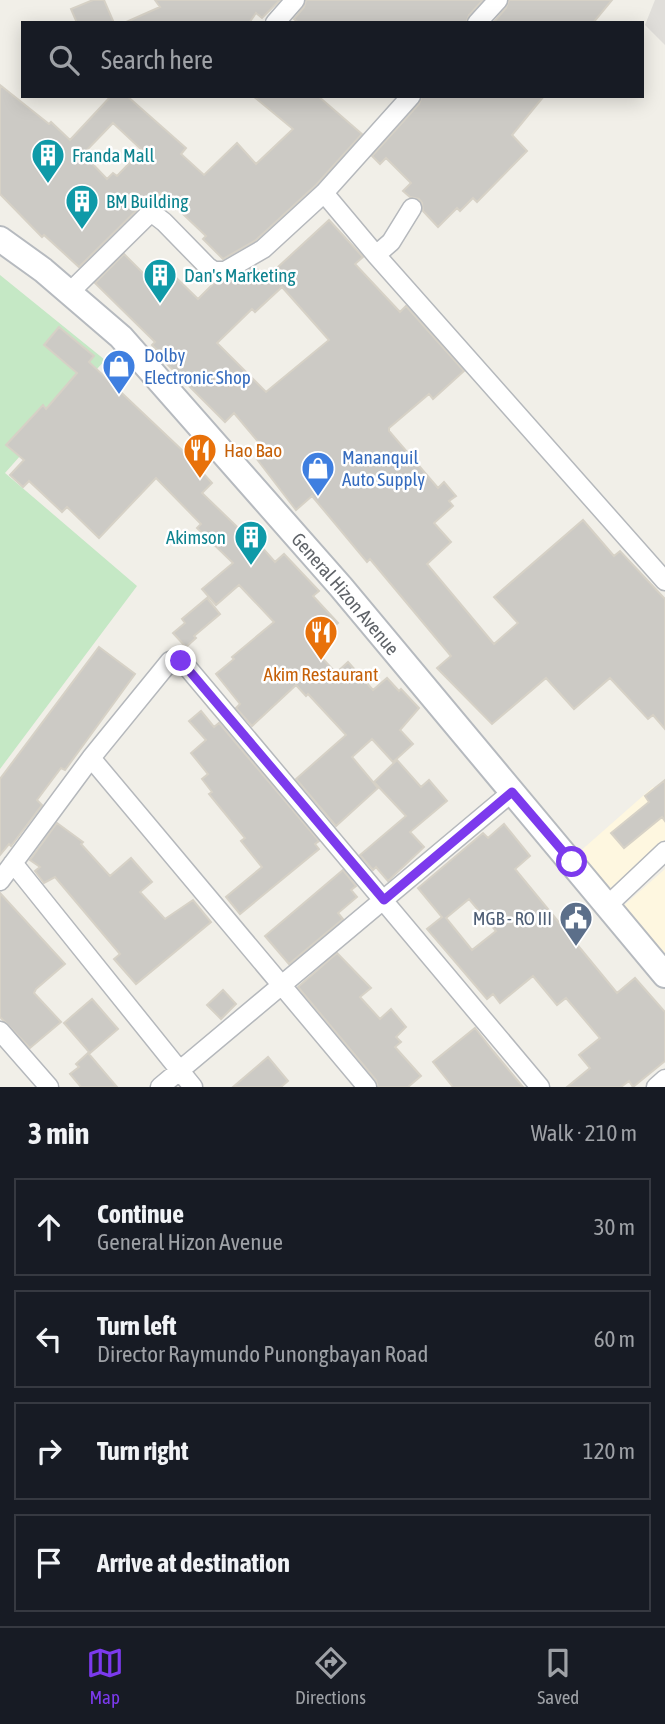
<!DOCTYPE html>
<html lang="en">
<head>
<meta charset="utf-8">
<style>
	:root { --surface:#171b24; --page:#20242c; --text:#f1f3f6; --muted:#9ea1a6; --line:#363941; --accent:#7c3aed }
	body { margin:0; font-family:"Asap Condensed",sans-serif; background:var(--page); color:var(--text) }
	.stop { position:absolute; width:21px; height:21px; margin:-16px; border:5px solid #7c3aed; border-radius:50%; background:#fff }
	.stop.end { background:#7c3aed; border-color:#fff; box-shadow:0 2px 7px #0008 }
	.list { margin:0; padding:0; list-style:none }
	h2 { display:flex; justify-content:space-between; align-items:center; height:91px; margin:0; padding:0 28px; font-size:30px }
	h2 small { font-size:23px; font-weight:400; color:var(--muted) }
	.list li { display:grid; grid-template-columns:46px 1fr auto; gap:21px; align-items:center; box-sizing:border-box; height:98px; margin:0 14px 14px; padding:0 14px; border:2px solid var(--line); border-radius:0px }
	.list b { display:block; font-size:26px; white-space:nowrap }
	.list p { margin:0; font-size:23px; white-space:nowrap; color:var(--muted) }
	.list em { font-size:23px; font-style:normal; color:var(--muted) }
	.icon { flex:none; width:38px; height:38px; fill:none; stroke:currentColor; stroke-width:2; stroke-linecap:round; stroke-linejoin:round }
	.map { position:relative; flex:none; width:665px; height:1087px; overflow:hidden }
	.search { position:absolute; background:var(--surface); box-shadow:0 4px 18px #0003; left:21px; right:21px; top:21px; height:77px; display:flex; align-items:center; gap:18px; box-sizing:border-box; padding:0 24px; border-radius:0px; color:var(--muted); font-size:26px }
	.sheet { height:539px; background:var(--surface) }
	nav { display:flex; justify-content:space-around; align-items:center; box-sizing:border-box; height:98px; border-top:2px solid var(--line); background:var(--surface); font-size:19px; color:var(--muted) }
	nav a { display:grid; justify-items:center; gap:4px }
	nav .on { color:var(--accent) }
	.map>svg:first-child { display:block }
	.commercial { fill:#fef7e0 }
	.industrial { fill:#e0deda }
	.green { fill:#c5e8c5 }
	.building { fill:#cccac5; stroke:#d6d1c6; stroke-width:2; fill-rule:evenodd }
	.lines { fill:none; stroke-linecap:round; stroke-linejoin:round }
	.minor-casing { stroke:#b5b8bc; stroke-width:21 }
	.secondary-casing { stroke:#b6babf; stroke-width:28 }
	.minor { stroke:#fff; stroke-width:18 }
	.secondary { stroke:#fff; stroke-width:24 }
	.route { stroke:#7c3aed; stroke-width:9 }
	.labels { text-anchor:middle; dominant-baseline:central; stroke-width:5; stroke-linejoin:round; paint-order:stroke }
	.culture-label { font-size:19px; fill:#0d838f; stroke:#fff; text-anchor:start }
	.shop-label { font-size:19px; fill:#366cbe; stroke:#fff; text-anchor:start }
	.food-label { font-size:19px; fill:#c56008; stroke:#fff; text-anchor:start }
	.street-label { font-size:19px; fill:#5f6368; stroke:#fff }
	.service-label { font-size:19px; fill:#4e5e75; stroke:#fff; text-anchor:end }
</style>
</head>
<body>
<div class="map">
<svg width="665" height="1087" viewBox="0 0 665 1087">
	<rect width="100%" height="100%" fill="#f1efe8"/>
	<!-- commercial -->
	<path class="commercial" d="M 653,787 L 665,801 L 665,840 L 607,891 L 577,854 Z
		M 665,869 L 665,953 L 662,955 L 622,907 Z"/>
	<!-- industrial -->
	<path class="industrial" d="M 655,0 L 665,0 L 665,45 L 645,25 Z"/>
	<!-- green -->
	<path class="green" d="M 0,275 L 105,360 L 5,473 L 137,586 L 0,769 Z"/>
	<!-- building -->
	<path class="building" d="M 93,0 L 104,0 L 114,23 L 77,23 L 71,9 Z
		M 155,0 L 280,0 L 262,18 L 256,13 L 249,23 L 124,23 L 160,7 Z
		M 306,0 L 483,0 L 469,15 L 466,23 L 299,23 L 294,19 L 304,7 Z
		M 509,0 L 612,0 L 593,23 L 493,23 L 506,8 Z
		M 0,85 L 49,124 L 51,122 L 70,140 L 111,96 L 127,96 L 186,148 L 181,154 L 204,175 L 237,143 L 256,164 L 293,129 L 253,96 L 318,96 L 362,134 L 316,185 L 256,240 L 223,259 L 203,239 L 206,236 L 161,193 L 153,201 L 143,204 L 79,267 L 44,235 L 42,237 L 0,194 ZM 113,123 L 142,150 L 117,176 L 113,173 L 107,179 L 83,154 Z
		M 422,96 L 544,96 L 512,135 L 527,151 L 477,202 L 473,198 L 460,211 L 457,208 L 438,227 L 423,211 L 422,203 L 419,199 L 410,197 L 403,191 L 411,183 L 386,158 L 380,164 L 372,156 L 419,104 Z
		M 329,220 L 363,257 L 355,264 L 400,312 L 406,306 L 464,371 L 433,399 L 429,394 L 389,428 L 389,431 L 438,488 L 444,482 L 456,496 L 449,501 L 453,506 L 434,523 L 451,542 L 427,564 L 494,644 L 518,623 L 494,597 L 583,520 L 614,556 L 620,551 L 665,599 L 665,729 L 653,715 L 648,719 L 610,678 L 574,709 L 546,678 L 492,724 L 437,668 L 451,656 L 370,559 L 367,562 L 312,496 L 296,510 L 256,458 L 265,450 L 234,413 L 225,422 L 165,362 L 167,360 L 152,345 L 155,342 L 95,283 L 124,254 L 152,282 L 166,268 L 198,299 L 215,282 L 230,281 L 255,267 L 266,278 ZM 282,287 L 329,340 L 266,392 L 217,343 L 252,309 L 255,312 Z
		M 59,327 L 94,356 L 89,362 L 183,451 L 212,483 L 202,493 L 257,546 L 259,544 L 275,562 L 284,554 L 319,591 L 313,596 L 338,623 L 311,646 L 336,673 L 348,662 L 373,690 L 387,678 L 399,691 L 401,689 L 419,708 L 400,730 L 413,744 L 393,762 L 372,739 L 352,757 L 378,788 L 336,826 L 296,779 L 346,735 L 308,694 L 306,696 L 296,685 L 252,726 L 236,708 L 240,704 L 216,674 L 234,659 L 232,657 L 274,622 L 239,585 L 216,605 L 202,589 L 233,563 L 197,528 L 201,524 L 156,478 L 99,538 L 67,507 L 62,512 L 29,481 L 23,487 L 10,475 L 24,460 L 6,445 L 43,405 L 46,409 L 77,373 L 44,345 Z
		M 207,598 L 220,614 L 194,636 L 196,638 L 186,647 L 173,633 L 185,623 L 182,619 Z
		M 99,647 L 135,674 L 65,770 L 61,768 L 37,800 L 42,805 L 11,846 L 9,844 L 0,855 L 0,779 Z
		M 201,711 L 214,727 L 219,723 L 319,841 L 315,844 L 319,849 L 240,914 L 226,897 L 262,867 L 241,841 L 245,838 L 209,794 L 212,792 L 202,779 L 208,774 L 191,753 L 206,740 L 189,721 Z
		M 397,760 L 421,787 L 429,780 L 447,801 L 410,832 L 424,847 L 388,881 L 376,867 L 373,870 L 360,855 L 406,816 L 374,782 Z
		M 665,780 L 665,821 L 662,817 L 624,848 L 611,833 L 649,802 L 645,796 Z
		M 57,823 L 83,842 L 81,844 L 110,876 L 131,858 L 152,882 L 140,892 L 165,919 L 193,900 L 211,922 L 136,984 L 114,959 L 120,954 L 55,877 L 44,883 L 35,871 L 40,867 L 30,860 Z
		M 504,824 L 530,856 L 515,869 L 617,993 L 635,978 L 665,1012 L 665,1061 L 633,1087 L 629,1081 L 621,1087 L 567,1087 L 590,1068 L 579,1055 L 600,1038 L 566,998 L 557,1005 L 533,976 L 500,1003 L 493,994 L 487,999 L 427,929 L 442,917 L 418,888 L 483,833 L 488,838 ZM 469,899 L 496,931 L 472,950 L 446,918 Z
		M 343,870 L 356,886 L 351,890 L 357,897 L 338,913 L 343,919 L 289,964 L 265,936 Z
		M 0,893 L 65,964 L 36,989 L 34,993 L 61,1022 L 30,1048 L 0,1017 Z
		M 337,953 L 371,988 L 360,997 L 380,1019 L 391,1009 L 406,1027 L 396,1037 L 401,1042 L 395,1047 L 421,1076 L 408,1087 L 378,1087 L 376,1080 L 298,987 Z
		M 223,990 L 236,1004 L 221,1019 L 207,1005 Z
		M 92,999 L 118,1029 L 90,1053 L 64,1023 Z
		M 475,1028 L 493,1051 L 523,1087 L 453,1087 L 433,1062 Z
		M 88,1053 L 117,1087 L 81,1087 L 70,1074 L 79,1067 L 76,1064 Z
		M 268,1057 L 288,1081 L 281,1087 L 233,1087 Z"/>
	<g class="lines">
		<defs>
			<path id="minor" d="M 275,23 L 295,0
				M 477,23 L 498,0
				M 324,193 L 376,255 L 665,581
				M 376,255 L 391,242 L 412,208
				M 70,292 L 151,212 L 164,222 L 208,267 L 214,271 L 225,271 L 263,249 L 324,193 L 411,96
				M 91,758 L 367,1087
				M 13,863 L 193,1087
				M 0,881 L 91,758 L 170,661 L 175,659 L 182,661 L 540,1087
				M 608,905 L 665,851
				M 0,1031 L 49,1087
				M 160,1087 L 512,792
				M 656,1087 L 665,1079"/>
			<g id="secondary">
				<path id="s1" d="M 0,239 L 43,270 L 121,337 L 341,587 L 665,975"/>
			</g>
		</defs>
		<!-- minor casing -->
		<use href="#minor" class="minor-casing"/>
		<!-- secondary casing -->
		<use href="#secondary" class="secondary-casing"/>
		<!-- minor -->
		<use href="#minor" class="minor"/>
		<!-- secondary -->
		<use href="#secondary" class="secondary"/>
	</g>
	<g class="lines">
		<!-- route -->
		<path class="route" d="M 181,661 L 384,900 L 512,792 L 572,862"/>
	</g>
	<!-- icons -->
	<defs>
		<symbol id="building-pin" viewBox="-11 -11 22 30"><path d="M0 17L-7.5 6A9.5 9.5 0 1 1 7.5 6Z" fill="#0f9aa8" stroke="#fff"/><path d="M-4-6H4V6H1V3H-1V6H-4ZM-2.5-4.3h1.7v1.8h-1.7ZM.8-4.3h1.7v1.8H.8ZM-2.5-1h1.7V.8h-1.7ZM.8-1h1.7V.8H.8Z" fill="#fff"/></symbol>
		<symbol id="shop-pin" viewBox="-11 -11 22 30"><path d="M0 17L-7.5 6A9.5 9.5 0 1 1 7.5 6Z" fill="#3f7fe0" stroke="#fff"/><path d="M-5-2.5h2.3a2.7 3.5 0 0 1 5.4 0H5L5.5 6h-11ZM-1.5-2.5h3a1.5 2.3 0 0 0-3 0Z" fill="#fff"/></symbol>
		<symbol id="restaurant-pin" viewBox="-11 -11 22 30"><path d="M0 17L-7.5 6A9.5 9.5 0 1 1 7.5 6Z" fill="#e8710a" stroke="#fff"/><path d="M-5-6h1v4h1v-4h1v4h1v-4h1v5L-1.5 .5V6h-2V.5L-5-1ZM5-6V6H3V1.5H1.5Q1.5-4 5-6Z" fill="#fff"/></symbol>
		<symbol id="civic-pin" viewBox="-11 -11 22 30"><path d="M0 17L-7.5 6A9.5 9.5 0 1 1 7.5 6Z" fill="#5c6f8a" stroke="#fff"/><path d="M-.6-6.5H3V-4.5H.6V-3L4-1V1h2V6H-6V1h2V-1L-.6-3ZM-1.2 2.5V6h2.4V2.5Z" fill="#fff"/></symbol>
	</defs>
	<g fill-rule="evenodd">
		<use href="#building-pin" x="29" y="136" width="38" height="52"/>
		<use href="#building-pin" x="63" y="182" width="38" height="52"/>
		<use href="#building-pin" x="141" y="256" width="38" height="52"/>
		<use href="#shop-pin" x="100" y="347" width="38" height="52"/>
		<use href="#restaurant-pin" x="181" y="431" width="38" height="52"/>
		<use href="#shop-pin" x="299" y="449" width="38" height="52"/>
		<use href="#building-pin" x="232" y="518" width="38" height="52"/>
		<use href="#restaurant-pin" x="302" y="613" width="38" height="52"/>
		<use href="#civic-pin" x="557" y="899" width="38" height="52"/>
	</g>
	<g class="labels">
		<!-- culture labels -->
		<g class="culture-label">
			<text x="72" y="155">Franda Mall</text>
			<text x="106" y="201">BM Building</text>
			<text x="184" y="275">Dan's Marketing</text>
			<text x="226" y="537" text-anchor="end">Akimson</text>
		</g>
		<!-- shop labels -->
		<g class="shop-label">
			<text x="144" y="355">Dolby<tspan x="144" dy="22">Electronic Shop</tspan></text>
			<text x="342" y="457">Mananquil<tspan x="342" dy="22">Auto Supply</tspan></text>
		</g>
		<!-- food labels -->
		<g class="food-label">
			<text x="224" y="450">Hao Bao</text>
			<text x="321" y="674" text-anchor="middle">Akim Restaurant</text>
		</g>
		<!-- street labels -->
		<g class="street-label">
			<text stroke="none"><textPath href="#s1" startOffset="497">General Hizon Avenue</textPath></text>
		</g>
		<!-- service labels -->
		<g class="service-label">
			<text x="552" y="918">MGB - RO III</text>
		</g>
	</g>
</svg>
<div class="stop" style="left:572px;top:862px"></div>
<div class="stop end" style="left:181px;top:661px"></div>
<div class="search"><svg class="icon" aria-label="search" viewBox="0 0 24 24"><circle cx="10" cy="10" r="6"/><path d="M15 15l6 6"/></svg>Search here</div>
</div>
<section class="sheet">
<h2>3 min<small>Walk · 210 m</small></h2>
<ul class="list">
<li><svg class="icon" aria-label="ahead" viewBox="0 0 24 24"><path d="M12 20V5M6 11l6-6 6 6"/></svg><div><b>Continue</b><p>General Hizon Avenue</p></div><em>30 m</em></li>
<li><svg class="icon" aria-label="left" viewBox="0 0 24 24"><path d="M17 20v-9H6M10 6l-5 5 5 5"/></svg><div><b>Turn left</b><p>Director Raymundo Punongbayan Road</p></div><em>60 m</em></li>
<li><svg class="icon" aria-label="right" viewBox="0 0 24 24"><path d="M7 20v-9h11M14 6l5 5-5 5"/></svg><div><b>Turn right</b></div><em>120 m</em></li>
<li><svg class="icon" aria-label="arrive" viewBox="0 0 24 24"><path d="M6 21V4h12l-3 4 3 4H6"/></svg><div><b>Arrive at destination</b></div></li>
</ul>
</section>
<nav>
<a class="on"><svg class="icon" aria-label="map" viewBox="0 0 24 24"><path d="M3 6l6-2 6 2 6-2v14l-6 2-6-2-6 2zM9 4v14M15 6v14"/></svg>Map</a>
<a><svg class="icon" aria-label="directions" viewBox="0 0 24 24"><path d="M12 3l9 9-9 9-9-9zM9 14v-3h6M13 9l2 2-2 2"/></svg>Directions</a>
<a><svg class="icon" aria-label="saved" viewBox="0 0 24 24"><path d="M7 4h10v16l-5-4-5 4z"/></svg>Saved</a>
</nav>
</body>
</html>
